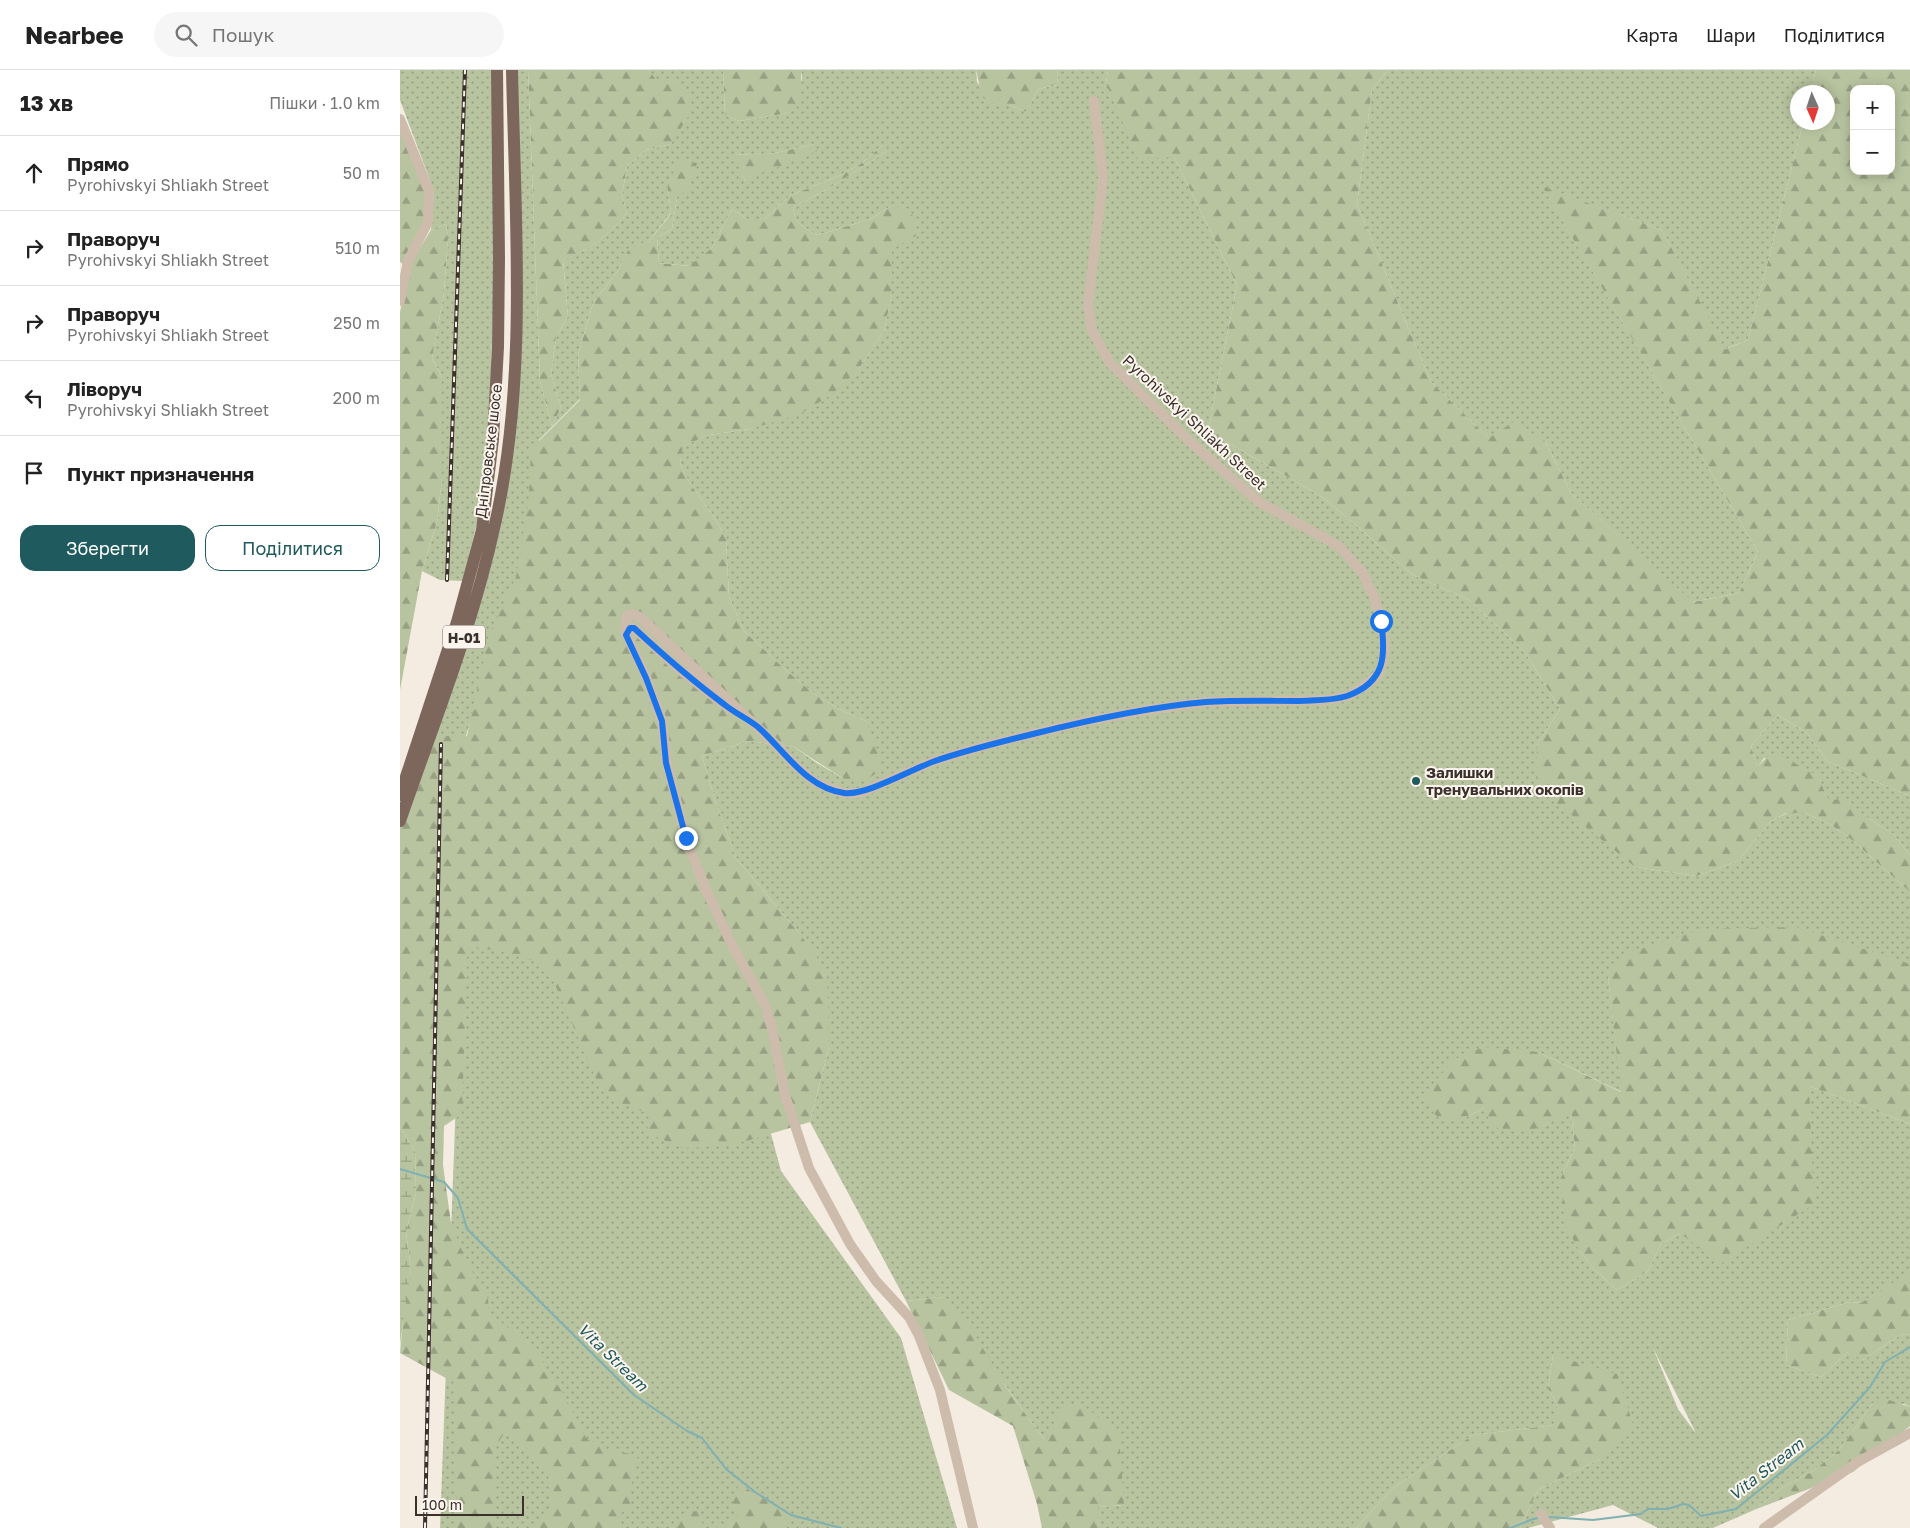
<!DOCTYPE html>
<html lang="uk">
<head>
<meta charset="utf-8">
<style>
	:root { --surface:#fff; --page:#f6f6f6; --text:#222; --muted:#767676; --line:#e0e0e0; --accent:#1f5a5e }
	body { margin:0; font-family:"Golos Text",sans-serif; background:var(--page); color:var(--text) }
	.controls { position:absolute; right:15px; top:15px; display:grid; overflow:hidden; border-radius:10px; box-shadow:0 2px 12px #0003 }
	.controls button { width:45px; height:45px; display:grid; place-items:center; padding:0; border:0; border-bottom:1px solid var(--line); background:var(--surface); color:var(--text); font:25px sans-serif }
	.compass { position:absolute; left:1390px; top:15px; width:45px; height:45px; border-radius:50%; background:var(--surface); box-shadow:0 2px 12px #0003; rotate:177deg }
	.scale { position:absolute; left:15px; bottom:12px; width:109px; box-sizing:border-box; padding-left:5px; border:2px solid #3b302b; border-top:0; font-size:14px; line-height:18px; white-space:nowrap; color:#3b302b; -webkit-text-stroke:4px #fbf5ee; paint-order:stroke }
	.stop { position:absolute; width:15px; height:15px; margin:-11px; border:4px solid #1a73e8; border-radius:50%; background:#fff }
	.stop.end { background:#1a73e8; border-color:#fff; box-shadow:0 1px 5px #0008 }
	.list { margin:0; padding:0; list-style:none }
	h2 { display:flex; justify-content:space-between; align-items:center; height:65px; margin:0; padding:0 20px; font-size:21px }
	h2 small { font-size:16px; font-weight:400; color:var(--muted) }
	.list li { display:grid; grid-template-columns:32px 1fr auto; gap:15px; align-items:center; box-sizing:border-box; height:75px; padding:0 20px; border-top:1px solid var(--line) }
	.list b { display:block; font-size:19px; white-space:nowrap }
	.list p { margin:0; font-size:16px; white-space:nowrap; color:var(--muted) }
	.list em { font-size:16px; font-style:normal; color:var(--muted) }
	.actions { display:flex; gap:10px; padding:15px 20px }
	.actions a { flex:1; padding:11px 0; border:1px solid var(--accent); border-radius:15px; text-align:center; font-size:18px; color:var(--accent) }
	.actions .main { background:var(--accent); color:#fff }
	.icon { flex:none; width:28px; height:28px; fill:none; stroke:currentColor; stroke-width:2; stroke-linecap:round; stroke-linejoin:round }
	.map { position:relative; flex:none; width:1510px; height:1458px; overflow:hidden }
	header { display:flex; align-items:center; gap:30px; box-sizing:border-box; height:70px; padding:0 25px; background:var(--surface); border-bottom:1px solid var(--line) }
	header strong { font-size:24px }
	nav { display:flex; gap:28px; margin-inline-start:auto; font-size:18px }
	.search { width:350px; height:45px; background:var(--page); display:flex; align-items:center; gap:12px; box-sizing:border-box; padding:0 18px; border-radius:28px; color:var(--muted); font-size:19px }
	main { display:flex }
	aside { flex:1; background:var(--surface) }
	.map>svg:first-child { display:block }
	.green { fill:url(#green-dots); fill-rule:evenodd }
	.forest { fill:url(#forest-firs); fill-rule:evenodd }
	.wetland { fill:url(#wetland-marsh) }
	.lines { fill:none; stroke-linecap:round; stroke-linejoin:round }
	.stream { stroke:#7fb0b2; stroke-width:2 }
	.minor { stroke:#cdbbac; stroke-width:10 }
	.major { stroke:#7d675c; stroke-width:12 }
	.rail-casing { stroke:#3b302b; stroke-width:4 }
	.rail { stroke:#fbf5ee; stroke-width:2; stroke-dasharray:5.5; stroke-linecap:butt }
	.route { stroke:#1a73e8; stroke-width:6 }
	.poi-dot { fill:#1f5a5e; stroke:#fbf5ee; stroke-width:2 }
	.labels { text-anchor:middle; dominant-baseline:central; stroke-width:4; stroke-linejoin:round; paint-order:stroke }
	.shield { fill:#fbf5ee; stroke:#756b66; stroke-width:1 }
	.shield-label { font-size:14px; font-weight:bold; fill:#3b302b }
	.street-label { font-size:15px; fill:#3b302b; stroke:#fbf5ee }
	.poi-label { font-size:15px; font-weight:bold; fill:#3b302b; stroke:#fbf5ee; text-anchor:start }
	.water-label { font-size:16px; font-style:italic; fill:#1f5a5e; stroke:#fbf5ee }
</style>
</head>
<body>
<header>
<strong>Nearbee</strong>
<div class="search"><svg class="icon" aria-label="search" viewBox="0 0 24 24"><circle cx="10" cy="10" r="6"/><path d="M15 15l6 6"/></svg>Пошук</div>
<nav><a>Карта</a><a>Шари</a><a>Поділитися</a></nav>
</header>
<main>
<aside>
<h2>13 хв<small>Пішки · 1.0 km</small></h2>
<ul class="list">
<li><svg class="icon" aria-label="ahead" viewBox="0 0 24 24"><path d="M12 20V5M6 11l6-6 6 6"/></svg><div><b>Прямо</b><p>Pyrohivskyi Shliakh Street</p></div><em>50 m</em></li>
<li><svg class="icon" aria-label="right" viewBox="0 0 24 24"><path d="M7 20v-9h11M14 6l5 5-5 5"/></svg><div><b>Праворуч</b><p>Pyrohivskyi Shliakh Street</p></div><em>510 m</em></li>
<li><svg class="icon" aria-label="right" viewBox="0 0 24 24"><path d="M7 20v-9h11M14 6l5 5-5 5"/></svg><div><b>Праворуч</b><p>Pyrohivskyi Shliakh Street</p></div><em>250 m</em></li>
<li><svg class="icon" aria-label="left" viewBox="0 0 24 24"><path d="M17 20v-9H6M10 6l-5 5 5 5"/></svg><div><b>Ліворуч</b><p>Pyrohivskyi Shliakh Street</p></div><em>200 m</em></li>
<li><svg class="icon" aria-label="arrive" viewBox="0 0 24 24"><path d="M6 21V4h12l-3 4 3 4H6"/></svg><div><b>Пункт призначення</b></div></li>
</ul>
<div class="actions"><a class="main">Зберегти</a><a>Поділитися</a></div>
</aside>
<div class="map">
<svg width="1510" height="1458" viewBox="0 0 1510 1458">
	<defs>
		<pattern id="green-dots" width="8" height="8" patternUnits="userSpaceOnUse" patternTransform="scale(1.25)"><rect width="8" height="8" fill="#b8c4a0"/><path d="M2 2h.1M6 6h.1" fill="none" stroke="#97a083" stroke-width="1.8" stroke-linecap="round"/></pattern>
		<pattern id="forest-firs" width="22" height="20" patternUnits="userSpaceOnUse" patternTransform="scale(1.25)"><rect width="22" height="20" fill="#b8c4a0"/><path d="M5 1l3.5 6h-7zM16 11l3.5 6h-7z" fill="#97a083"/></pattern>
		<pattern id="wetland-marsh" width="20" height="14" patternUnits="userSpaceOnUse" patternTransform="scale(1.25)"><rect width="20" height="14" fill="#b8c4a0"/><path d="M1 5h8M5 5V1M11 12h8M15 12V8" fill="none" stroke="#97a083"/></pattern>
	</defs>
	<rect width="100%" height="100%" fill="#f4ebe1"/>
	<!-- green -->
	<path class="green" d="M 0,0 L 92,0 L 94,205 L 89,367 L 78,449 L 63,511 L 40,510 L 22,501 L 37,452 L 42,408 L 42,307 L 32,288 L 44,223 L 48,168 L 46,154 L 31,160 L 34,121 L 0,30 Z
		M 113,0 L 128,0 L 140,311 L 152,356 L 161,338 L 151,304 L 156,267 L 168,246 L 163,189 C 190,181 209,164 227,143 L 222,125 L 227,96 L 246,80 L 271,74 L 279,12 L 256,11 L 249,0 L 323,0 L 325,45 L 339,51 L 383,44 L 395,39 L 402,8 L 401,0 L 576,0 L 577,12 L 595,35 L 610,35 L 626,42 L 638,19 L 657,15 L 658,0 L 708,0 L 706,13 L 774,87 L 837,215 L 808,361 L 924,428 L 1013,505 L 1069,530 L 1125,582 L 1160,639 L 1137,675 L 1235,797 L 1297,806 L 1338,791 L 1371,751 L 1387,743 L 1406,743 L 1431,755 L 1452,770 L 1510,822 L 1510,894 L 1208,907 L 1222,1022 L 1138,982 L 1064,1048 L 1084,1038 L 1143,1056 L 1171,1041 L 1175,1078 L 1160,1109 L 1180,1181 L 1193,1198 L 1217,1220 L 1248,1201 L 1261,1174 L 1280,1163 L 1409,1016 L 1510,1054 L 1510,1203 L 1461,1233 L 1450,1232 L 1388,1250 L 1386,1295 L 1421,1307 L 1449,1281 L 1463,1290 L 1500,1265 L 1510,1264 L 1510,1337 L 1504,1334 L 1473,1333 L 1439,1380 L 1413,1401 L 1383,1417 L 1354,1440 L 1313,1458 L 1258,1458 L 1213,1435 L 1128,1458 L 1120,1458 L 1138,1420 L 1200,1389 L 1153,1285 L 1148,1319 L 1158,1335 L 1155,1355 L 1073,1365 L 994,1417 L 956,1458 L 699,1458 L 697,1437 L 724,1435 L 645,1371 L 542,1227 L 506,1231 L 410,1052 L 429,977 L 399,863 L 336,788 L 315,730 L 302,686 L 348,671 L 394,677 L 417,693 L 444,709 L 466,651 L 445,642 L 417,626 L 388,602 L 345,562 L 329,527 L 326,469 L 316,450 L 289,412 L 280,393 L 282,376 L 309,365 L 350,359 L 458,300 L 484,261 L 492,224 L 491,136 L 471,149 L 418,165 C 405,159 395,154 393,138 L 436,114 L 487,81 L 483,75 L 459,95 L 441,105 L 391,125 L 364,149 L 347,149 L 332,139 L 312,178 L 290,196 L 259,193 L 257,168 L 272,159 L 277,127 L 267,113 L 271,143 L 249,171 L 230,178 L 217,202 L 193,233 L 178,285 L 180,329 L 139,370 L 337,938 L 381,1101 L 501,1268 L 557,1458 L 40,1458 L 70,653 L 66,666 L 31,666 L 96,453 L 115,299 ZM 415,74 L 345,111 L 335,85 L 375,83 ZM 1253,1278 L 1295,1361 L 1295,1362 L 1278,1339 Z
		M 988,0 L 1416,0 L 1410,22 L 1398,22 L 1398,52 L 1403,53 L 1348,270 L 1324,279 L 1262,160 L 1143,117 L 1358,482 L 1339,523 L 1292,532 L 1171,423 L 1145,371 L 1089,368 L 1031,312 L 957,134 L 972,20 Z
		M 1378,645 L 1407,663 L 1427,691 L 1510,726 L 1510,785 L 1493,764 L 1468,748 L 1429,732 L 1417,705 L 1364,688 L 1357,698 L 1351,676 Z"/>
	<!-- forest -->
	<path class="forest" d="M 128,0 L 249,0 L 256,10 L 279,12 L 293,26 L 288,47 L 271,74 L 246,80 L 227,96 L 222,125 L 227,143 C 208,165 191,180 163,190 L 168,246 L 156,267 L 151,304 L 161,338 L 152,356 L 140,311 Z
		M 323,0 L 401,0 L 401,22 L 396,39 L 383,44 L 339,51 L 325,45 Z
		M 576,0 L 658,0 L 657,15 L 638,19 L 626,42 L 610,35 L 595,35 L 582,27 Z
		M 708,0 L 988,0 L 972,20 L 957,134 L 1031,312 L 1089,368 L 1113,352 L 1145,371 L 1171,423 L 1293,532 L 1339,523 L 1358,482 L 1142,116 L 1262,160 L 1325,279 L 1348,270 L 1403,53 L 1428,52 L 1428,22 L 1410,22 L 1416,0 L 1510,0 L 1510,726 L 1427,691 L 1407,663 L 1378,645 L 1351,676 L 1357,697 L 1371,683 L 1389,690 L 1417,705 L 1429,731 L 1443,728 L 1468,748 L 1493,764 L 1510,785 L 1510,822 L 1452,770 L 1431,755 L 1406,743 L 1386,743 L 1371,751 L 1338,791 L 1297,806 L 1235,797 L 1136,716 L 1137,675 L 1160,639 L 1125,582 L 1069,530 L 1013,505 L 924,428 L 808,361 L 837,215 L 774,87 L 738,89 L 706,13 ZM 1454,19 L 1491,19 L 1491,101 L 1454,101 Z
		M 0,50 L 26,120 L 24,151 L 3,194 L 0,192 Z
		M 415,74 L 417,81 L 345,111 L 334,85 L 375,83 Z
		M 483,75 L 487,75 L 487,81 L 436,114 L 393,138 C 395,154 405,159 418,165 L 471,149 L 491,136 L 510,139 L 519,164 L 492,179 L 492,224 L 484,261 L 458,300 L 431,325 L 400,344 L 350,359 L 309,365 L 283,376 L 280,393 L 289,412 L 316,450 L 326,469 L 329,527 L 345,562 L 388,602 L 417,626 L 445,642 L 466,651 L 483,699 L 466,710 L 444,709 L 394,677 L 348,671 L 302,686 L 315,730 L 336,788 L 399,863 L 427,901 L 429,977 L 410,1052 L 329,1076 L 283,1078 L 247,1063 L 249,1044 L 218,1032 L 197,1011 L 150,903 L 136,892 L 104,882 L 69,876 L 67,887 L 62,1044 L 44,1056 L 43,1095 L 51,1153 L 67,1193 L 88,1228 L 89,1243 L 133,1277 L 164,1325 L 186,1368 L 208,1380 L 238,1385 L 229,1428 L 231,1437 L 221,1443 L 216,1452 L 223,1458 L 133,1458 L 151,1436 L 148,1403 L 126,1377 L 105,1362 L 96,1376 L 93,1458 L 56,1458 L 57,1434 L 53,1312 L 0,1283 L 5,1231 L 11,1199 L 6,1162 L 16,1123 L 15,1081 L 0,1057 L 0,751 L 30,666 L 67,666 L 89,565 L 116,507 L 129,426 L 131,379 L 180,330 L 178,285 L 193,233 L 217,202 L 230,177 L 249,171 L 271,144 L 267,113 L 280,91 L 297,93 L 289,119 L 277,127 L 272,159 L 257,168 L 259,193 L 289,196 L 312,178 L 332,139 L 347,149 L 364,149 L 391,125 L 441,105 L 459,95 Z
		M 46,154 L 48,168 L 44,223 L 32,288 L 42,307 L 42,408 L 37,452 L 22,501 L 0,620 L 0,242 L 12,191 L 31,160 Z
		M 1396,857 L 1510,894 L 1510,1054 L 1409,1016 L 1414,1134 L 1320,1194 L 1280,1163 L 1261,1174 L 1248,1201 L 1217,1220 L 1193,1198 L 1180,1181 L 1166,1157 L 1160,1109 L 1175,1078 L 1171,1042 L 1143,1056 L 1125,1062 L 1092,1057 L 1084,1038 L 1064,1048 L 1047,1053 L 1034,1044 L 1025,1024 L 1053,990 L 1083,977 L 1138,982 L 1221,1022 L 1208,907 L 1225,884 L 1302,859 Z
		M 1510,1202 L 1510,1264 L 1500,1265 L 1463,1290 L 1448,1282 L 1421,1307 L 1386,1295 L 1388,1250 L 1450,1232 L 1461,1233 Z
		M 542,1227 L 563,1245 L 606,1317 L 645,1371 L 663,1334 L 684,1336 L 719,1364 L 724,1435 L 698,1437 L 699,1458 L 642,1458 L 637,1434 L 613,1356 L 549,1320 L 506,1231 Z
		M 1153,1285 L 1217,1304 L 1233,1354 L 1200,1389 L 1138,1420 L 1120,1458 L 956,1458 L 994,1417 L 1073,1365 L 1154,1355 L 1158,1335 L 1148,1319 Z
		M 1489,1330 L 1510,1337 L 1510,1356 L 1453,1402 L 1354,1440 L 1383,1417 L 1413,1401 L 1439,1380 L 1473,1333 Z
		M 339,1414 L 391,1445 L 387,1458 L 316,1458 L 339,1446 L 333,1432 Z
		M 300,1441 L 303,1458 L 277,1458 L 278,1452 L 286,1442 Z"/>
	<!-- wetland -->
	<path class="wetland" d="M 0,1057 L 15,1081 L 16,1123 L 6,1162 L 11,1199 L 0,1274 Z"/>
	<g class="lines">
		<!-- stream -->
		<path class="stream" d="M 0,1099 L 44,1112 L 58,1128 L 67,1159 L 234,1325 L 287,1361 L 302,1368 L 326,1399 L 355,1422 L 391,1445 L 441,1458
			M 1149,1447 L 1193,1450 L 1241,1444 L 1248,1439 L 1268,1439 L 1283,1434 L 1289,1435 L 1301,1446 L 1336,1439 L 1427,1365 L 1470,1317 L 1485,1292 L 1510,1277
			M 1111,1458 L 1133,1449 L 1139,1448"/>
		<!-- minor -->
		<path class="minor" d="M 0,49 L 29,121 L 28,152 L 8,191 L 0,231
			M 226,565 L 230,558 L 234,558 L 280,600 L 330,639
			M 1141,1444 L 1150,1458
			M 573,1458 L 540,1320 L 519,1266 L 509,1247 L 476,1211 L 450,1174 L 409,1098 L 385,1025 L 372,958 L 365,935 L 333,877 L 306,820 L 286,769 L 267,693 L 262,651 L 246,607 L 225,561 L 227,546 L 233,544 L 240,547 L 374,673 L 395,695 L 415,712 L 443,723 L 460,723 L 534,691 L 587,675 L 677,653 L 747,640 L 806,632 L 927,630 L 948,626 L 963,617 L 978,605 L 983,592 L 985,575 L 981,551 L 974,526 L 962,502 L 939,476 L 859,432 L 787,369 L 709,292 L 692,260 L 688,235 L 703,108 L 694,31
			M 1364,1458 L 1456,1393 L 1510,1363"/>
		<!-- major -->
		<path class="major" d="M 0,725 L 57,552 L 82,460 L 93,369 L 98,277 L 99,188 L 97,0
			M 0,751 C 34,652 73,556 95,454 C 128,309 115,147 112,0"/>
		<defs>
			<path id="rail" d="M 47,510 L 65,0
				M 25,1458 L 41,674"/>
		</defs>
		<!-- rail casing -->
		<use href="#rail" class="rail-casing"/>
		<!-- rail -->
		<use href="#rail" class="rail"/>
	</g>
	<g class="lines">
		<!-- route -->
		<path class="route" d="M 286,768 L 266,693 L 262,651 L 246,608 L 226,565 L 230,558 L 234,558 C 263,585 293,611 325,635 C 335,643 348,649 358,657 C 384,680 406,718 444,723 C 466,726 512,699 535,691 C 567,680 600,672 633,664 C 689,650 748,637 806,632 C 837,630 868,631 899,631 C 915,630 932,631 947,626 C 986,612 986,585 981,551"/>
	</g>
	<!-- markers -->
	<circle class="poi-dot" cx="1016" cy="711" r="5"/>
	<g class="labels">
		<!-- shield labels -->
		<rect class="shield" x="43" y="555.5" width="42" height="23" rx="4"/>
		<g class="shield-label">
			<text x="64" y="567">Н-01</text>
		</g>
		<!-- street labels -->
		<g class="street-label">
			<text transform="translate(795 352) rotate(43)">Pyrohivskyi Shliakh Street</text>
			<text transform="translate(88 381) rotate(-83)">Дніпровське шосе</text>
		</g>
		<!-- poi labels -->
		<g class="poi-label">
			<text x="1026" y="702">Залишки<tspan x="1026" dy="17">тренувальних окопів</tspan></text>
		</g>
		<!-- water labels -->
		<g class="water-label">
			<text transform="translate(213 1287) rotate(44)">Vita Stream</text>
			<text transform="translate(1366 1399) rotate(-38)">Vita Stream</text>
		</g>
	</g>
</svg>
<div class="controls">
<button>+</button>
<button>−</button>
</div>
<svg class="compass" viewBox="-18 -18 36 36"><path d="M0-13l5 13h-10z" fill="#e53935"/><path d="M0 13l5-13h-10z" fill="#767676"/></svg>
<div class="scale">100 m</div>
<div class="stop" style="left:981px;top:551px"></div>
<div class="stop end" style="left:286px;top:768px"></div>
</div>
</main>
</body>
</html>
